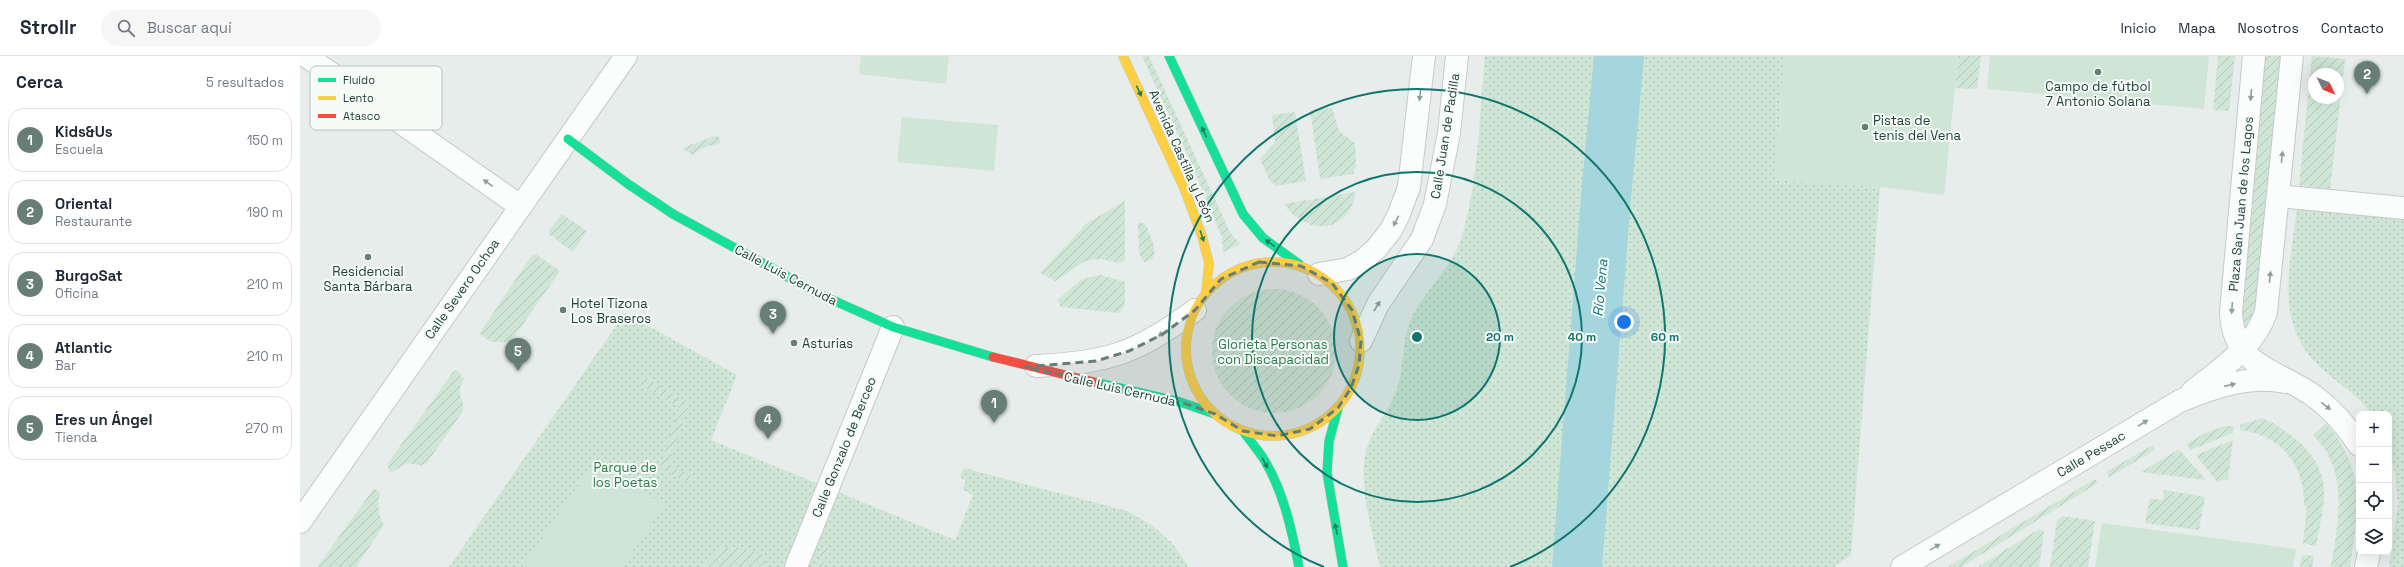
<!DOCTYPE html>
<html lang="es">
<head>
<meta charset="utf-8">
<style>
	:root { --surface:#fff; --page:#f6f6f7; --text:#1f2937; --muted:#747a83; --line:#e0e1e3; --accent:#677e77 }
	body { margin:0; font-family:"Space Grotesk",sans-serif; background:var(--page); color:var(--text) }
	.controls { position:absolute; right:12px; bottom:12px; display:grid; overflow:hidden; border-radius:8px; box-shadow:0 4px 16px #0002 }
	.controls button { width:36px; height:36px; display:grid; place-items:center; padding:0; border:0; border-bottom:1px solid var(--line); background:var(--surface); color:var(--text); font:20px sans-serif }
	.compass { position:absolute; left:2008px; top:12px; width:36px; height:36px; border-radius:50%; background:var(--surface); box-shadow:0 4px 16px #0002; rotate:133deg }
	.you { position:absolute; left:1324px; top:266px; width:14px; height:14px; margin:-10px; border:3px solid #fff; border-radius:50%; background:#1a73e8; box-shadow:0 0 0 6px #1a73e833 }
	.badge { display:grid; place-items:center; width:26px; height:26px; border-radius:50%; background:var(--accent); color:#fff; font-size:13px; font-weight:700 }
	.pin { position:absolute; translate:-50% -33px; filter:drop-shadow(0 1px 2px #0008) }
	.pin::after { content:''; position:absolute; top:21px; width:14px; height:12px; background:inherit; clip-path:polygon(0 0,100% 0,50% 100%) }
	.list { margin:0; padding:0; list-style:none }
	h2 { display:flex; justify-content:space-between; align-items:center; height:52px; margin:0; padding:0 16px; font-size:17px }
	h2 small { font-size:13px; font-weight:400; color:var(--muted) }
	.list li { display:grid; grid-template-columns:26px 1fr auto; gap:12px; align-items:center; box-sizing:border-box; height:64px; margin:0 8px 8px; padding:0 8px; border:1px solid var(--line); border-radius:16px }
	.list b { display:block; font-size:15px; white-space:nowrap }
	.list p { margin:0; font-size:13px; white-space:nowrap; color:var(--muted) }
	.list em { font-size:13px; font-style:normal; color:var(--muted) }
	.icon { flex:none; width:22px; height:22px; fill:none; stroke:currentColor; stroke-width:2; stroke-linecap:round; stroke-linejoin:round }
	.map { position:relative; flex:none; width:2104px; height:511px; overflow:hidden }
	header { display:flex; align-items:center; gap:24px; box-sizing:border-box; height:56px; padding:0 20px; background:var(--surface); border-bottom:1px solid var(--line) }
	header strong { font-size:19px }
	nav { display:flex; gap:22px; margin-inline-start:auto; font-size:14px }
	.search { width:280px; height:36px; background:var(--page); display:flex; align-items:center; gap:10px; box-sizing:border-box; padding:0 14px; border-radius:22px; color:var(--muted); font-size:15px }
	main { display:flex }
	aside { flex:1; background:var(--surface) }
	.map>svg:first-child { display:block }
	.grass { fill:url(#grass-dots) }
	.garden { fill:url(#garden-furrows); fill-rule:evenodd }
	.pitch { fill:#cfe6d6 }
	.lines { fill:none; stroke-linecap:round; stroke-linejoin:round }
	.river { stroke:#a6d6dd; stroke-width:50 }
	.street-casing { stroke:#c4cac7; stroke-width:24 }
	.fast-casing { stroke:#c2cac7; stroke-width:10 }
	.slow-casing { stroke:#c2cac7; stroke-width:10 }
	.jam-casing { stroke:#c2cac7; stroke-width:10 }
	.street { stroke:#fbfcfc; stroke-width:22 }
	.fast { stroke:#16e098; stroke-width:9 }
	.slow { stroke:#ffcf43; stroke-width:9 }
	.jam { stroke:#f24e42; stroke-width:9 }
	.oneway { fill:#1d815f }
	.oneway2 { fill:#8e9f9a }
	.marked { fill:#677e77; fill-opacity:0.2; stroke:#677e77; stroke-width:3; stroke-dasharray:8 5; stroke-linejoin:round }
	.ring { fill:none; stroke:#0f766e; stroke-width:2 }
	.poi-dot { fill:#677e77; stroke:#f6fbf8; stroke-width:1.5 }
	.labels { text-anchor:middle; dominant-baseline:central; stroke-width:4; stroke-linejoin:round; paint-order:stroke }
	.poi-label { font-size:13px; fill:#224239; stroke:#f6fbf8; text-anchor:start }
	.street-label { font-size:13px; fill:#224239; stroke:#f6fbf8 }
	.park-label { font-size:13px; fill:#297c48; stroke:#f6fbf8 }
	.water-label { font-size:14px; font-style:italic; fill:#177383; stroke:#f6fbf8 }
	.key { fill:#f6fbf8; stroke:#b6c4bf; stroke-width:1 }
	.key-label { font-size:11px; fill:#224239 }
	.centre { fill:#0f766e; stroke:#f6fbf8; stroke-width:2 }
	.ring-label { font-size:12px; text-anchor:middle; font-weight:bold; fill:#0f766e; stroke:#f6fbf8; stroke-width:4; stroke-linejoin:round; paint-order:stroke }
</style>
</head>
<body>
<header>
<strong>Strollr</strong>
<div class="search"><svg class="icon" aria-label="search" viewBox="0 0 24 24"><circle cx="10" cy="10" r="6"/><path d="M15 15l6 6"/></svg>Buscar aquí</div>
<nav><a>Inicio</a><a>Mapa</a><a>Nosotros</a><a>Contacto</a></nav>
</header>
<main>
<aside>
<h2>Cerca<small>5 resultados</small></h2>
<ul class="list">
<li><span class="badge">1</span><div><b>Kids&amp;Us</b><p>Escuela</p></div><em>150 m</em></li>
<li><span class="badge">2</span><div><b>Oriental</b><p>Restaurante</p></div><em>190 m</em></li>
<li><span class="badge">3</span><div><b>BurgoSat</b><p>Oficina</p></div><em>210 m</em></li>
<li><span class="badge">4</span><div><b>Atlantic</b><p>Bar</p></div><em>210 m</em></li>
<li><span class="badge">5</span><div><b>Eres un Ángel</b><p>Tienda</p></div><em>270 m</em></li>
</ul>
</aside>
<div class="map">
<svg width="2104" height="511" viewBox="0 0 2104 511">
	<defs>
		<pattern id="grass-dots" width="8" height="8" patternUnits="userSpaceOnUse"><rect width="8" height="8" fill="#cfe6d6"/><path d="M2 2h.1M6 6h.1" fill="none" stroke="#b1c6b8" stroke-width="1.8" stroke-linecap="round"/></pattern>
		<pattern id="garden-furrows" width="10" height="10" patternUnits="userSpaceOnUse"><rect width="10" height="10" fill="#cfe6d6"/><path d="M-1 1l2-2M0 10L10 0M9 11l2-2" fill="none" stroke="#b1c6b8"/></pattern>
	</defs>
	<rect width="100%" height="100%" fill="#e7edea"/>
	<!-- grass -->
	<path class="grass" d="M 1185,0 L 1484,0 L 1475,124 L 1580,131 L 1551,499 L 1534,511 L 1080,511 C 1072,474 1054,419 1070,383 C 1078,366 1091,351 1097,333 C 1105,308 1101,283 1113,259 C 1126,233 1152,211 1161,183 C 1179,126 1179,59 1185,0 Z
		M 1997,151 L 2104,161 L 2104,511 L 2089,511 L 2098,448 L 2095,417 L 2089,393 L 2089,358 L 2071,358 C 2058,338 2035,326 2018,309 C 1973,266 1991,206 1997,151 Z
		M 325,257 L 437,319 L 411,384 L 655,484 L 673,439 L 662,433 L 666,425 L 660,421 L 664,412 L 827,455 L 853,470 L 872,487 L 889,511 L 149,511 Z"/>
	<!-- garden -->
	<path class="garden" d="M 842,0 L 849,0 L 931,178 L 941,188 L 923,196 L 922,182 L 892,109 Z
		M 1658,0 L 1681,0 L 1677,33 L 1655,32 Z
		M 1918,0 L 1935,0 L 1929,55 L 1913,54 Z
		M 1963,0 L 1984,0 L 1956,259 L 1947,271 L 1940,269 Z
		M 2012,0 L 2045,3 L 2030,134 L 1999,129 ZM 2014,18 L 2038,18 L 2038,42 L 2014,42 Z
		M 1032,52 L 1039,75 L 1055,87 L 1056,110 L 1053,118 L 1020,123 L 1010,54 Z
		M 995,56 L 1006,125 L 976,130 L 970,125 L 960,103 L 975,86 L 972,59 Z
		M 418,79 L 421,87 L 405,91 L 392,99 L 382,92 Z
		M 1056,136 C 1048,179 1007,180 984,148 Z
		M 825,145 L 825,204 L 820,207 C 780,197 785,208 755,225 L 740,217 L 787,167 Z
		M 262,158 L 287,175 L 273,196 L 249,178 L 249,174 Z
		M 840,166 L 846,169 C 850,180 864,205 844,206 L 839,197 L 838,168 Z
		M 236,198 L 260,215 L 212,284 L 209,286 L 192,286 L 179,278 L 232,199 Z
		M 801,219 L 825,226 L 825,249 L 819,257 L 761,251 L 757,244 L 782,223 Z
		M912 295a62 62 0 1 1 124 0a62 62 0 1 1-124 0Z
		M 157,314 L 164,323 C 153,342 166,342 163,355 L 127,407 L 121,410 L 108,407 L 90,417 L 88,413 L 88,407 L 153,316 Z
		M 344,321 L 390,347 L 368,409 L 396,422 L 393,428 L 359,413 L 379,351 L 338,328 Z
		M 1963,362 C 1993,377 2027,403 2024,441 C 2023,457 2019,474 2016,490 L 2003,487 L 2007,450 L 2004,450 C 2005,409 1981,379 1940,374 L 1940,369 Z
		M 2026,367 C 2067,415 2058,452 2050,511 L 2031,511 C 2038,465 2050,415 2013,379 Z
		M 1925,370 L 1934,370 L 1933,377 L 1891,394 L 1886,388 L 1905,377 Z
		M 1933,384 L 1928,423 L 1917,426 L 1896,399 Z
		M 1853,389 L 1855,394 L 1809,421 L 1806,416 Z
		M 1879,393 L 1906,424 L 1841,416 Z
		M 1795,423 L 1798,427 L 1661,511 L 1648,511 Z
		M 74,432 L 80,437 C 77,449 78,458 84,469 L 56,511 L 17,511 Z
		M 1864,434 L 1905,441 L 1899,474 L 1845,467 L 1850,442 L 1863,444 Z
		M 1763,460 L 1795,465 L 1788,511 L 1750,511 L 1757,464 Z
		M 1739,473 L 1744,476 L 1739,511 L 1678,511 Z
		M 524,490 L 529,492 L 522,511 L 516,511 Z
		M 425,492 L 442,492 L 467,500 L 463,511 L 401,511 L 416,494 Z
		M 2002,499 L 2014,500 L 2012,511 L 2000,511 Z"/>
	<!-- pitch -->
	<path class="pitch" d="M 561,0 L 649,0 L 646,28 L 559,18 Z
		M 1484,0 L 1658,0 L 1644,139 L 1580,131 L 1475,124 Z
		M 1690,0 L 1909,0 L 1904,53 L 1687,33 Z
		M 602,61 L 698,69 L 694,115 L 597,106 Z
		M 297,403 L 365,450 L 321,511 L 222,511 Z
		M 1802,467 L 1996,493 L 1993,511 L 1795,511 Z"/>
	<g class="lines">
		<!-- river -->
		<path class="river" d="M 1277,511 L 1306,141 L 1319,0"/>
		<defs>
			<path id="street" d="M 6,0 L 220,150
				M 1954,0 L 1931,256 C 1933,311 1976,313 2014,340 C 2033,354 2046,369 2059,389
				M 1978,140 L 2104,152
				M 1019,218 L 1048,213 L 1062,205 L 1076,193 L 1091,174 L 1099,158 L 1109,131 L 1124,0
				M 1061,285 L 1078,248 L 1122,183 L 1135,148 L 1149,77 L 1157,0
				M 736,310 C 807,307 838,297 895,254
				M 1892,336 C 1919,314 1955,291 1966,256 L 1992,0
				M 0,466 L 326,0
				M 496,511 L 593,271
				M 1602,511 L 1880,345 C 1912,332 1950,318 1985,326
				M 2066,511 L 2069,496"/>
			<path id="fast" d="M 869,0 L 943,158 L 963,182 L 999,208
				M 268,83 L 328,128 L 373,158 L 517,237 L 593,271 L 693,301
				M 798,327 L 880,346 L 915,358
				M 1038,352 L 1029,385 L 1027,417 L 1043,511
				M 943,375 C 950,385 959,395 965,405 C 984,437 992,475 999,511"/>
			<path id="slow" d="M 823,0 L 884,132 L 902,180 L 909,207 L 906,237
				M886 293a87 87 0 1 1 174 0a87 87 0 1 1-174 0Z"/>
			<path id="jam" d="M 693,301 L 798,327"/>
		</defs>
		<!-- street casing -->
		<use href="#street" class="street-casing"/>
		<!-- fast casing -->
		<use href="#fast" class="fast-casing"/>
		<!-- slow casing -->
		<use href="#slow" class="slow-casing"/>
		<!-- jam casing -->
		<use href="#jam" class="jam-casing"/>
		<!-- street -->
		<use href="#street" class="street"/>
		<!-- fast -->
		<use href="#fast" class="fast"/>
		<!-- slow -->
		<use href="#slow" class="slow"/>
		<!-- jam -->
		<use href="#jam" class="jam"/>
	</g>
	<!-- one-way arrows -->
	<defs><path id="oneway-solid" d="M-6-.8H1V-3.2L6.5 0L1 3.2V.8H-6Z"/></defs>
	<g class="oneway">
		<use href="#oneway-solid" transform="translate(839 35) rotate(65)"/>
		<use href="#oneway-solid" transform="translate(904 76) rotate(-115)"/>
		<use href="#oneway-solid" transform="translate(902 180) rotate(71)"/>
		<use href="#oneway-solid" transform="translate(970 187) rotate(-144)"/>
		<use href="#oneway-solid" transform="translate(965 407) rotate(61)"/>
		<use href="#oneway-solid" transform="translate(1036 473) rotate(-102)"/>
	</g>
	<g class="oneway2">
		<use href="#oneway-solid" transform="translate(1120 39) rotate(96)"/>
		<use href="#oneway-solid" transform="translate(1951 39) rotate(95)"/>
		<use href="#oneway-solid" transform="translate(1982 101) rotate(-84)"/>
		<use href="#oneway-solid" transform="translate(188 127) rotate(-145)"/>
		<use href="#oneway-solid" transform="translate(1096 165) rotate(117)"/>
		<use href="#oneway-solid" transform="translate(1970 221) rotate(-84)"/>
		<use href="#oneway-solid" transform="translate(1077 250) rotate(-59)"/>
		<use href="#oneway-solid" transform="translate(1932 252) rotate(94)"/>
		<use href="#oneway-solid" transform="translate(863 277) rotate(148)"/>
		<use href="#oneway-solid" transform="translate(1930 329) rotate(-13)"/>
		<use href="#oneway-solid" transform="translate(2026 350) rotate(38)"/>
		<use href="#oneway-solid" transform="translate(1843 367) rotate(-31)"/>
		<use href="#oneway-solid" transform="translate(1635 491) rotate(-31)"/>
	</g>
	<!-- marked area -->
	<path class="marked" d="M 959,206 L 1001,210 L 1032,227 L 1052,254 L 1061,285 L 1059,309 L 1051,332 L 1038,352 L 1010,373 L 977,380 L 943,375 L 915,358 L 880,346 L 725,311 L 796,305 L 829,295 L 863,278 L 895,254 L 921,223 Z"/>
	<!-- distance rings -->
	<circle cx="1117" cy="281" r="83" fill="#0f766e" fill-opacity=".12"/>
	<g class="ring">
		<circle cx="1117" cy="281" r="83"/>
		<circle cx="1117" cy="281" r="165"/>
		<path d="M1024 511A248 248 0 1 1 1210 511"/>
	</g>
	<!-- markers -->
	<g class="poi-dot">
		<circle cx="1798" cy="16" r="4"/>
		<circle cx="1565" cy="71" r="4"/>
		<circle cx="68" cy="201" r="4"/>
		<circle cx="263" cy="254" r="4"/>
		<circle cx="494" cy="287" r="4"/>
	</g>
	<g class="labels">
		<!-- poi labels -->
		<g class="poi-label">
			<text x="1798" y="30" text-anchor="middle">Campo de fútbol<tspan x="1798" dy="15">7 Antonio Solana</tspan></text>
			<text x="1573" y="64">Pistas de<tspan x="1573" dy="15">tenis del Vena</tspan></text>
			<text x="68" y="215" text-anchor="middle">Residencial<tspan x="68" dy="15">Santa Bárbara</tspan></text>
			<text x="271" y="247">Hotel Tizona<tspan x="271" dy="15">Los Braseros</tspan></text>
			<text x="502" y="287">Asturias</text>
		</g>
		<!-- street labels -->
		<g class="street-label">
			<text transform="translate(1145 80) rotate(-81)">Calle Juan de Padilla</text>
			<text transform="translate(882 100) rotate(66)">Avenida Castilla y León</text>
			<text transform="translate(1941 148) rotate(-85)">Plaza San Juan de los Lagos</text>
			<text transform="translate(486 219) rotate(28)">Calle Luis Cernuda</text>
			<text transform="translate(162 233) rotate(-55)">Calle Severo Ochoa</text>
			<text transform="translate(820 333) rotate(13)">Calle Luis Cernuda</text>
			<text transform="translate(544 391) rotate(-68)">Calle Gonzalo de Berceo</text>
			<text transform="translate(1791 398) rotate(-31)">Calle Pessac</text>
		</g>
		<!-- park labels -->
		<g class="park-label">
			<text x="973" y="288">Glorieta Personas<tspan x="973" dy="15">con Discapacidad</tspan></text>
			<text x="325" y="411">Parque de<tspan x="325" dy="15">los Poetas</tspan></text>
		</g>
		<!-- water labels -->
		<g class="water-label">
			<text transform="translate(1300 232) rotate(-85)">Río Vena</text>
		</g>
	</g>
	<!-- legend -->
	<rect x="10" y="10" width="132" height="64" rx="6" class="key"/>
	<rect x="18" y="22" width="18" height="4" fill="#16e098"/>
	<rect x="18" y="40" width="18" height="4" fill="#ffcf43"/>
	<rect x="18" y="58" width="18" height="4" fill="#f24e42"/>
	<g class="key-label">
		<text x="43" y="28">Fluido</text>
		<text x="43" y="46">Lento</text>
		<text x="43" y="64">Atasco</text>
	</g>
	<circle cx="1117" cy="281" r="6" class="centre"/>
	<g class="ring-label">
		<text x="1200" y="285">20 m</text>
		<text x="1282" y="285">40 m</text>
		<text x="1365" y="285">60 m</text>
	</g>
</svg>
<div class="controls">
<button>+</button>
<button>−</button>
<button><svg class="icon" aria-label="locate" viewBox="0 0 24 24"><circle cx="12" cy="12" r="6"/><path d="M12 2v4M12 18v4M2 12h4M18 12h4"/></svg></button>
<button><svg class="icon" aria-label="layers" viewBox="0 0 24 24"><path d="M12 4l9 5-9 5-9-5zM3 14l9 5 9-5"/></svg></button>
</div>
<svg class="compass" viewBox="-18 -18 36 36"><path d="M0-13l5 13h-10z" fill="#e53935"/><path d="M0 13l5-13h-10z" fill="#747a83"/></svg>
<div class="you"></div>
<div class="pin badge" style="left:694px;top:367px">1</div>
<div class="pin badge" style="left:2067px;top:38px">2</div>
<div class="pin badge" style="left:473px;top:278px">3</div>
<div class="pin badge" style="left:468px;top:383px">4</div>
<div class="pin badge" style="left:218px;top:315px">5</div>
</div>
</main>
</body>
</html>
